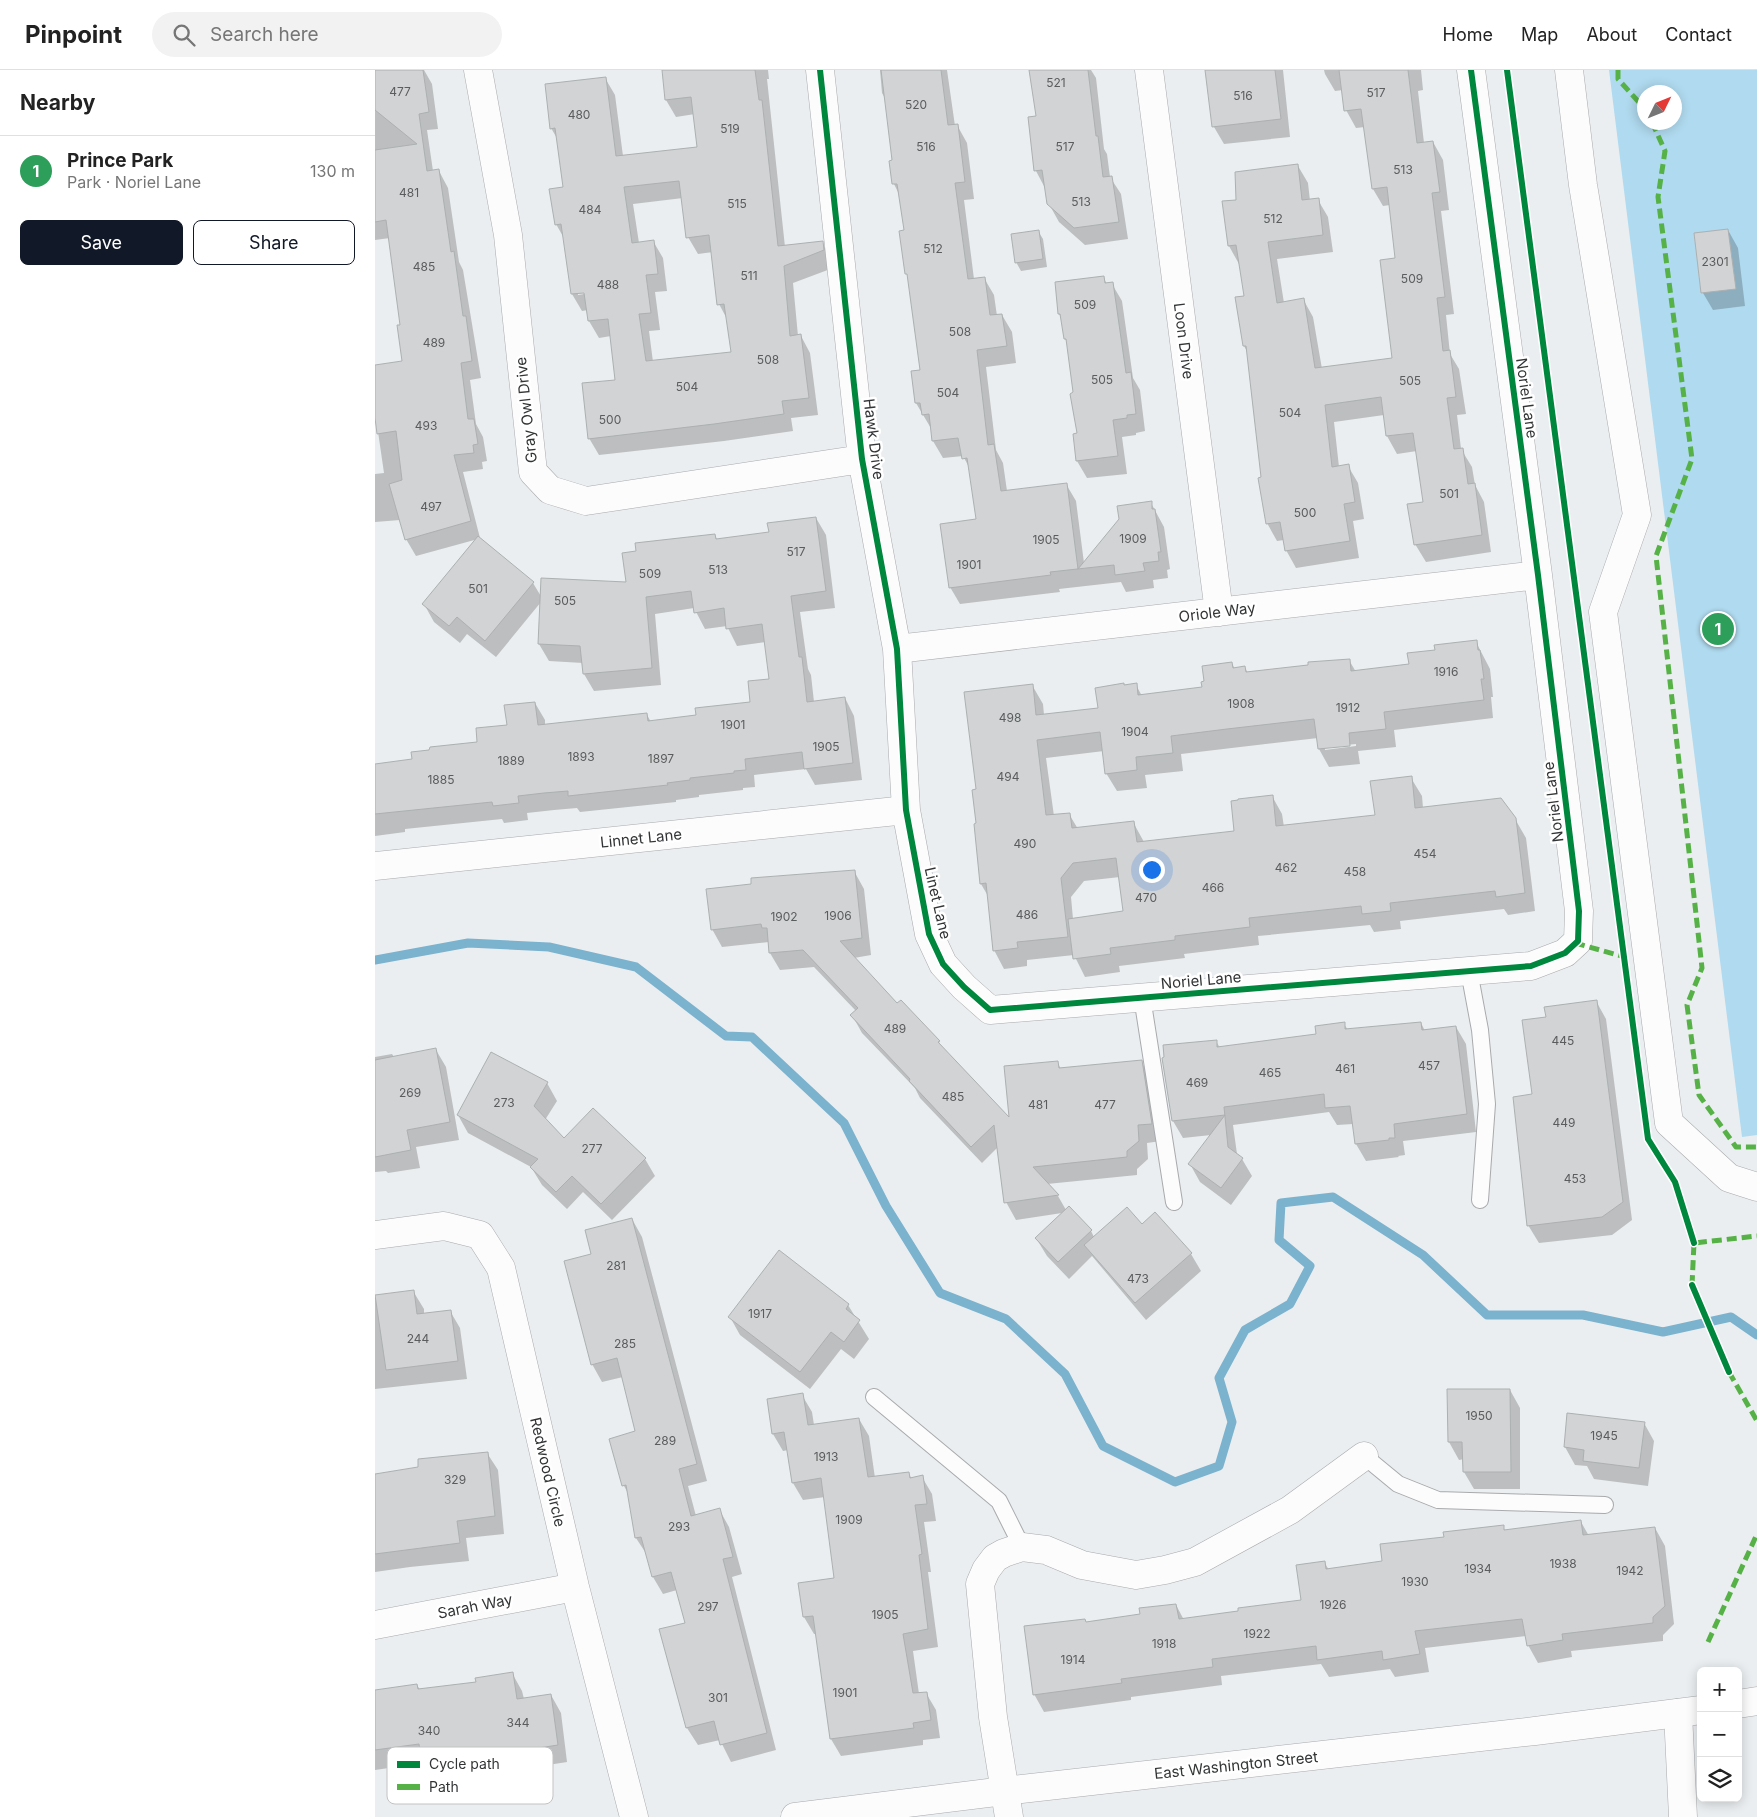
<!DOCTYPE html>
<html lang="en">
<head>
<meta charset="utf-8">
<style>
	:root { --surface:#fff; --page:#f2f2f2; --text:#222; --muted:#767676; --line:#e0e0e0; --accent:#111827 }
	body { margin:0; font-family:Inter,sans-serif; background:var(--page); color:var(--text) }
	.controls { position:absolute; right:15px; bottom:15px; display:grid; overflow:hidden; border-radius:8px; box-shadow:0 2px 12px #0003 }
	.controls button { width:45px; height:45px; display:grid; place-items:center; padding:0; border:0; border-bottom:1px solid var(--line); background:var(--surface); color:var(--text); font:25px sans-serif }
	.compass { position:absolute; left:1262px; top:15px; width:45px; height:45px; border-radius:50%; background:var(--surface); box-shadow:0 2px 12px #0003; rotate:47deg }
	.you { position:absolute; left:776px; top:799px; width:18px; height:18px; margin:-12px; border:4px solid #fff; border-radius:50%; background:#1a73e8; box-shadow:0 0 0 8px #1a73e833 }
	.badge { display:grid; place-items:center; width:32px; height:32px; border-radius:50%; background:var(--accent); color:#fff; font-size:16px; font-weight:700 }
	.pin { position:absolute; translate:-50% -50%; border:2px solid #fff; box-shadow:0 1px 5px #0006 }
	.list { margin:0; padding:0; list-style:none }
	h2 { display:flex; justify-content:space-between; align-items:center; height:65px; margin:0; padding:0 20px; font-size:21px }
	h2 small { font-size:16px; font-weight:400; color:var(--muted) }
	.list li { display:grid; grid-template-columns:32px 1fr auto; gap:15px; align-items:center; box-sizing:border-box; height:70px; padding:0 20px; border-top:1px solid var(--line) }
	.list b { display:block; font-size:19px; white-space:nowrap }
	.list p { margin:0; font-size:16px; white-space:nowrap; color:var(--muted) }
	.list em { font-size:16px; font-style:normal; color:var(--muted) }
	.actions { display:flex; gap:10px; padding:15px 20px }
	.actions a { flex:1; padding:11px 0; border:1px solid var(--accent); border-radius:8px; text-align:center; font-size:18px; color:var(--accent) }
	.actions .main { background:var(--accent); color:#fff }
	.icon { flex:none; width:28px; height:28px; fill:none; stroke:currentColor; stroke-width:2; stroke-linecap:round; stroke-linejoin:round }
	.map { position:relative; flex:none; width:1382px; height:1747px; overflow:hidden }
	header { display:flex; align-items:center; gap:30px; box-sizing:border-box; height:70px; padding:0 25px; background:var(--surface); border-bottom:1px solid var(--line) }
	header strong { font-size:24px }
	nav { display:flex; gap:28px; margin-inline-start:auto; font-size:18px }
	.search { width:350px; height:45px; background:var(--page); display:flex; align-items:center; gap:12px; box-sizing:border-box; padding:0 18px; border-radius:28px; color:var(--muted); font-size:19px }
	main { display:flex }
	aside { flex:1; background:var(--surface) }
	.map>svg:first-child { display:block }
	.green { fill:#b0daef; fill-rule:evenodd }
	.shadow { fill:#0003; fill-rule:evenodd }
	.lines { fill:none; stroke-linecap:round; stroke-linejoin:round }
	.stream { stroke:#7bb2ce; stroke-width:9 }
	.building { fill:#d1d3d4; stroke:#adb0b1; fill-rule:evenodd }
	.lane-casing { stroke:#a8aaac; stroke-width:18 }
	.street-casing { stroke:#a8aaac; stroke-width:29 }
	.secondary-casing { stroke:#a8aaac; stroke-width:29 }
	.lane { stroke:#fcfcfd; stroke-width:16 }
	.street { stroke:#fcfcfd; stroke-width:28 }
	.secondary { stroke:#fcfcfd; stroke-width:28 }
	.quiet { stroke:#56b246; stroke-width:5; stroke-dasharray:10 5; stroke-linecap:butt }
	.cycleway-casing { stroke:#fff; stroke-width:9 }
	.cycleway { stroke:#00873e; stroke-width:6 }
	.labels { text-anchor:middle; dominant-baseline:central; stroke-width:5; stroke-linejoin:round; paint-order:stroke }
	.number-label { font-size:12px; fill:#5a5c5d }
	.street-label { font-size:15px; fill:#323435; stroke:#fff }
	.key { fill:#fff; stroke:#c2c2c2; stroke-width:1 }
	.key-label { font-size:14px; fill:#323435 }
</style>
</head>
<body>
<header>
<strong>Pinpoint</strong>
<div class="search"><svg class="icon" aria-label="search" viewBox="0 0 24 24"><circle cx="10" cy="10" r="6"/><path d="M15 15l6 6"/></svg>Search here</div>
<nav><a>Home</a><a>Map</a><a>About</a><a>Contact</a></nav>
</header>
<main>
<aside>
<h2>Nearby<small></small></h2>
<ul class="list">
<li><span class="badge" style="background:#2e9e5b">1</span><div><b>Prince Park</b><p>Park · Noriel Lane</p></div><em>130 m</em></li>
</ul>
<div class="actions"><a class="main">Save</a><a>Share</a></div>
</aside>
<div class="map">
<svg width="1382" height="1747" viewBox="0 0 1382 1747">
	<rect width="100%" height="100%" fill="#ebeef0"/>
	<!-- green -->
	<path class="green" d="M 1234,0 L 1382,0 L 1382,1065 L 1367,1067 ZM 1270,22 L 1300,22 L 1300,52 L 1270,52 Z"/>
	<!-- shadow -->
	<path class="shadow" d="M 10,0 L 49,0 L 57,14 L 63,59 L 52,60 L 58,101 L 64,101 L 73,118 L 84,192 L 88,200 L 106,308 L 95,310 L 101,354 L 108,367 L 112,391 L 107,392 L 108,399 L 88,402 L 105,468 L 158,513 L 167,528 L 252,513 L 340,465 L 342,470 L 395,463 L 441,448 L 451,465 L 460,538 L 425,542 L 433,599 L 436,605 L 439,632 L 470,628 L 479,646 L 487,710 L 440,715 L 431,699 L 379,705 L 380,717 L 368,718 L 368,720 L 324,725 L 324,727 L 301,730 L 301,732 L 205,742 L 202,738 L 179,740 L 152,743 L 153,750 L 129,753 L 127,749 L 30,759 L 30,762 L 0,766 L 0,695 L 39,691 L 104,673 L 133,656 L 160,633 L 170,650 L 170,656 L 272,645 L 276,652 L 322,647 L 376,633 L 396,610 L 391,572 L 362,576 L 352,556 L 330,559 L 319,538 L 280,544 L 286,615 L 219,621 L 209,604 L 208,593 L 174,591 L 164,574 L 166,532 L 121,587 L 92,564 L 85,573 L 59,552 L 49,534 L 103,469 L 41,486 L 31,469 L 25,450 L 0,452 L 0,404 L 9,403 L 0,341 L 0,296 L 28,292 L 26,256 L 15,168 L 0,170 L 0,1 Z
		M 295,0 L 393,0 L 394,9 L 392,9 L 410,177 L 447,173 L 457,190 L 458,198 L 418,213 L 423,266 L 426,266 L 435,283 L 443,345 L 416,348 L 418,361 L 349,371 L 224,385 L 214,368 L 241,311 L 236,266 L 224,268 L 214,251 L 213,240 L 207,241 L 197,224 L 190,170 L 181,154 L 189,118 L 183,70 L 176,58 L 230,8 L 240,25 L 248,86 L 323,78 L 320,44 L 301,47 L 291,30 ZM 308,128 L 313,167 L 323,184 L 338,182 L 344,234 L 352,249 L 357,283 L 278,292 L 274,261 L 285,260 L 280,222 L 292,221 L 288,188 L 278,171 L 264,173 L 258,134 ZM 203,222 L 215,223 L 203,225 Z
		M 505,0 L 572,0 L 580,56 L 582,55 L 592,73 L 599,129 L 589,130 L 599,209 L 609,208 L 619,225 L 622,246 L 627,245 L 637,262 L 641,293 L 611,297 L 621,380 L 628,393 L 632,421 L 691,414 L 701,431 L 709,493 L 776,433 L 789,457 L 795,499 L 792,500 L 793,508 L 778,510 L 779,518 L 751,522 L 746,512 L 684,519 L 685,522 L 585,534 L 575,517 L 602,450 L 595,399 L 588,386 L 568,388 L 558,371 L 557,360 L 541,333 L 547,301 L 534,208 L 531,203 L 531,161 L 525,126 L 519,114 L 519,91 L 511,30 L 507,23 Z
		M 655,0 L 716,0 L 721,8 L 729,79 L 732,84 L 735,107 L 746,124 L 753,169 L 710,175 L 684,152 L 674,134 L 670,118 L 661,101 L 662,47 Z
		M 832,0 L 908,0 L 915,67 L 849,74 L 839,57 Z
		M 949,0 L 1046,0 L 1048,20 L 1043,21 L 1049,73 L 1058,72 L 1068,90 L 1074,140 L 1066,141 L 1079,244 L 1071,245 L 1075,284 L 1084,299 L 1091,344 L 1082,345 L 1086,379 L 1097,397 L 1100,415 L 1109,432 L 1116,482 L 1051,492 L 1040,474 L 1050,433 L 1042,381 L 1022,384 L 1012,366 L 1009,345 L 959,352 L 964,397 L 973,396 L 983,413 L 989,449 L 978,451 L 984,488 L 921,498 L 911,480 L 909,470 L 902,471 L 892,453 L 873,283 L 869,276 L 871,227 L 864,194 L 854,176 L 849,132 L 862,131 L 923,96 L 933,113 L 935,131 L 943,130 L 953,147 L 958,182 L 902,189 L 909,233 L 928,229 L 938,247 L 947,299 L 1018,289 L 1022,189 L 1015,135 L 1008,136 L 998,119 L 990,57 L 981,58 L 971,40 L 968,20 L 960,21 L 950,4 Z
		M 1353,160 L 1363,178 L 1370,236 L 1338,240 L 1328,223 Z
		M 663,161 L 668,169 L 672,197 L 646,201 L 641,192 Z
		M 728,207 L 732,214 L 737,214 L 747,231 L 758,308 L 765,320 L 770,361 L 761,363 L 761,365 L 747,367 L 752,404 L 712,408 L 702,391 L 704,364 L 699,323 L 693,273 L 690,269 L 688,250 L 684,244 Z
		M 1101,572 L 1115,599 L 1118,627 L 1116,627 L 1118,648 L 1019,660 L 1021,677 L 983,681 L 985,694 L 954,697 L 944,679 L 943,668 L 806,684 L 808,701 L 770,705 L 772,718 L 742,721 L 731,703 L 729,681 L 671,688 L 679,746 L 694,744 L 703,759 L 758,752 L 769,772 L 861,762 L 897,726 L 907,744 L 909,757 L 1001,746 L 1036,708 L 1047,726 L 1048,738 L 1140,749 L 1151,768 L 1160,841 L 1133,845 L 1129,839 L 1025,851 L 1026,859 L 999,862 L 995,855 L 883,866 L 884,875 L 809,884 L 810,888 L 744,896 L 745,902 L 710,907 L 699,885 L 652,890 L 652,896 L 629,899 L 619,880 L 613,826 L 606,814 L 603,754 L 603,720 L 657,615 L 668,634 L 669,645 L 724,639 L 749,616 L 761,615 L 767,626 L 828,618 L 857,594 L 860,599 L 870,598 L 873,603 L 974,590 L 981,602 L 1035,595 L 1061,581 ZM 981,674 L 981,676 L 950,680 L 950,677 ZM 745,807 L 750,842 L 698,849 L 696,827 L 709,811 Z
		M 479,801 L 489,819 L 496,885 L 479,888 L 522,935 L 526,931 L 564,972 L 568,980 L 636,1051 L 682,992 L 686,999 L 766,991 L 776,1009 L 786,1071 L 772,1073 L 773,1089 L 762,1099 L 762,1105 L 672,1114 L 683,1126 L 691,1140 L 716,1161 L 719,1167 L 767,1155 L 816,1184 L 826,1201 L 771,1250 L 717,1186 L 694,1209 L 672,1186 L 661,1168 L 687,1143 L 641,1150 L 631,1132 L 623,1077 L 607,1093 L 545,1028 L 540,1018 L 487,963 L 477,945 L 481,941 L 439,897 L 405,900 L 395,883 L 394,872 L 347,877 L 337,859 Z
		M 1221,931 L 1231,949 L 1257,1150 L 1237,1165 L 1164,1173 L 1153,1155 L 1172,948 Z
		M 1046,953 L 1050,961 L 1081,957 L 1091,974 L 1101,1062 L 1028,1071 L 1030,1085 L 1023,1086 L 1024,1087 L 991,1091 L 981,1074 L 978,1054 L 962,1055 L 954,1042 L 858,1055 L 862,1084 L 867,1089 L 877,1106 L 856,1135 L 825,1112 L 815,1094 L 836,1065 L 808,1068 L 798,1051 L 841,971 L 845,978 L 943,966 L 969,954 L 973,960 Z
		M 61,980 L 71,997 L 84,1070 L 41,1077 L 45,1098 L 13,1103 L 11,1101 L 0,1102 L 0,987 L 17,984 L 19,987 Z
		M 172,1013 L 182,1031 L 170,1050 L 189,1070 L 270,1089 L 280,1106 L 237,1150 L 208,1122 L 192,1139 L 167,1115 L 156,1097 L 93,1063 L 83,1045 Z
		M 257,1149 L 267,1167 L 332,1411 L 313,1416 L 321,1446 L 344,1439 L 354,1457 L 367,1504 L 357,1507 L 401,1680 L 356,1692 L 345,1670 L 323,1675 L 312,1658 L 311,1553 L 302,1520 L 288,1524 L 278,1507 L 272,1485 L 261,1468 L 254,1425 L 249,1416 L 261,1362 L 248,1307 L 227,1312 L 217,1294 L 217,1185 Z
		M 404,1182 L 473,1235 L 494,1269 L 479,1289 L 466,1279 L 435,1319 L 365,1265 L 355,1247 Z
		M 38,1221 L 49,1239 L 49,1244 L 75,1241 L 85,1258 L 92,1309 L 0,1319 L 0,1226 Z
		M 1135,1320 L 1145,1338 L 1145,1419 L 1099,1419 L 1089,1402 L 1089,1389 L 1084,1390 L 1074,1372 Z
		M 427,1325 L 437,1342 L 439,1355 L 484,1349 L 494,1366 L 500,1408 L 533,1403 L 537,1409 L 547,1407 L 557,1424 L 561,1451 L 549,1452 L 556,1502 L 553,1502 L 563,1577 L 538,1581 L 544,1624 L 551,1623 L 561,1640 L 565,1668 L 548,1670 L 548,1675 L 466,1686 L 456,1669 L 442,1564 L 439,1564 L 429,1547 L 460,1509 L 450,1427 L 428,1430 L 418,1413 L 413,1380 L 408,1381 L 398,1364 Z
		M 1269,1353 L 1279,1371 L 1273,1416 L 1219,1409 L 1212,1396 L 1200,1395 L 1190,1377 Z
		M 112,1383 L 123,1400 L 129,1464 L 91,1468 L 94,1491 L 35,1497 L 0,1502 L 0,1405 L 45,1398 Z
		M 1206,1452 L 1214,1466 L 1280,1458 L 1290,1476 L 1299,1554 L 1288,1565 L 1288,1571 L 1196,1581 L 1197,1587 L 1163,1593 L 1153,1575 L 1151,1566 L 1050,1578 L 1054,1602 L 1020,1607 L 1015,1599 L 954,1607 L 946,1594 L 846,1606 L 847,1615 L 756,1627 L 756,1630 L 669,1642 L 659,1624 L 711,1553 L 766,1545 L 801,1535 L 809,1550 L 927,1531 L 949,1492 L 954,1500 L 1008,1492 L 1070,1468 L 1128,1456 L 1130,1461 Z
		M 137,1603 L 147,1621 L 149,1629 L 176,1625 L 186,1643 L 192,1692 L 160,1697 L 163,1716 L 133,1719 L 129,1712 L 59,1721 L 49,1703 L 48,1693 L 0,1700 L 0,1622 L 42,1615 L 45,1620 L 103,1613 Z"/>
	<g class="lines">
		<!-- stream -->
		<path class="stream" d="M 0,890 L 93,873 L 174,877 L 261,897 L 351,966 L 377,967 L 469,1053 L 511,1136 L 565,1223 L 631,1249 L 690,1304 L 728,1376 L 800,1412 L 844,1396 L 857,1352 L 844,1308 L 870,1260 L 915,1234 L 935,1196 L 904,1170 L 906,1133 L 958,1127 L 1048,1185 L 1112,1245 L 1208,1245 L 1288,1262 L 1356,1247 L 1382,1265"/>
	</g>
	<!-- building -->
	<path class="building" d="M 0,0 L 48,0 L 54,42 L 44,44 L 52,101 L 64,99 L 76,182 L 79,181 L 88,246 L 91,246 L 97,291 L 86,293 L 93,349 L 99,349 L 103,374 L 98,375 L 99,383 L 79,385 L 96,451 L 30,470 L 14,414 L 27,410 L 21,361 L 2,364 L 0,348 L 0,295 L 27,291 L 22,255 L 25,255 L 11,150 L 0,152 L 0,80 L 42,74 L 0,40 Z
		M 287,0 L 380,0 L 384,30 L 387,30 L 403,176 L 448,171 L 449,180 L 409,196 L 415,266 L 426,264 L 434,328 L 407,331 L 409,344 L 339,354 L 213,369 L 207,313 L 240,310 L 233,249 L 213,251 L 209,223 L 196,224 L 186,154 L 180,155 L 174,119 L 188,117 L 180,58 L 175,59 L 170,14 L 231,7 L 241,86 L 322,77 L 316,27 L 290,30 ZM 304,111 L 311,168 L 334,165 L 342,235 L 349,234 L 356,282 L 271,291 L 264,244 L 276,243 L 271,205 L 283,204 L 279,170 L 257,173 L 249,117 Z
		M 506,0 L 566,0 L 573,55 L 583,54 L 590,112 L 580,113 L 593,209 L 610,207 L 615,245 L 627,244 L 632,276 L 602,280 L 613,375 L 619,374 L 626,421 L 692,413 L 703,499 L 744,449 L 742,436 L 777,431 L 777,439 L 780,439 L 786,482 L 783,482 L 784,491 L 768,493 L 770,501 L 740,505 L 739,495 L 675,502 L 676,505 L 574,518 L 565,454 L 601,449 L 592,388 L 587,389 L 583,368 L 557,371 L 554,344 L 547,345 L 545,333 L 540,333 L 536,301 L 545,300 L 532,204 L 530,204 L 524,161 L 529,160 L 522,114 L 517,114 L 514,91 L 517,90 Z
		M 654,0 L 713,0 L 721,66 L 723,66 L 728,107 L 737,106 L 744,152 L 699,158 L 672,134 L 667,100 L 659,101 L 653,47 L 661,46 Z
		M 830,0 L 900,0 L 906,49 L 837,57 Z
		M 964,0 L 1033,0 L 1042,73 L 1058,71 L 1065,122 L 1057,123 L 1070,227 L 1062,228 L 1068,281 L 1075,280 L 1081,327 L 1072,328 L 1079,379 L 1088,378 L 1093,414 L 1100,413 L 1107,465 L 1039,475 L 1032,434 L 1048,432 L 1038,363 L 1011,366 L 1006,327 L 950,335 L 957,397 L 974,394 L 980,432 L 969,434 L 975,471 L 910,481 L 905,452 L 891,454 L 883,408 L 886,407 L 871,276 L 868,276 L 860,227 L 869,226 L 861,175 L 853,176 L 847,131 L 861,130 L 860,102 L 923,94 L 927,130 L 944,128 L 948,165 L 893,172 L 902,233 L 929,228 L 940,298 L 1017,288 L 1005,190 L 1020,188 L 1012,117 L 997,119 L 986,39 L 969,41 Z
		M 1353,159 L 1361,219 L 1326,223 L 1319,163 Z
		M 664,160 L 668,189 L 640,193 L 636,164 Z
		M 729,206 L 730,213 L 738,212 L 751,303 L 756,302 L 761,344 L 752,345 L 752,348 L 738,350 L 743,386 L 701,391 L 698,364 L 702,363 L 695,324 L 698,322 L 691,269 L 689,269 L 685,244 L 683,244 L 680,212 Z
		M 441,447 L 451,521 L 416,526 L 424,587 L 427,587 L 432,632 L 470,627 L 478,693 L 429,699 L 427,682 L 370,689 L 371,700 L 359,701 L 359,703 L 315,708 L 315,710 L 292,713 L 293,715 L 193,726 L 193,721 L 169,723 L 143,726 L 144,733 L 118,736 L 117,732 L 0,744 L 0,694 L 37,689 L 36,682 L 54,680 L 55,677 L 102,672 L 101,658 L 132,655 L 129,635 L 160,632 L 163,655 L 272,643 L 273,651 L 321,645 L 320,638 L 375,632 L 373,611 L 394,609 L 387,554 L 351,559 L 349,538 L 319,543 L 316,521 L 271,527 L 277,598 L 208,604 L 205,576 L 163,574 L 166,508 L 251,512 L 247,483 L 261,481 L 260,473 L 340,464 L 341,469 L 394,462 L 392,453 Z
		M 103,466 L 159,512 L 110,571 L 82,547 L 74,556 L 47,534 Z
		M 1102,570 L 1103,580 L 1105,580 L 1109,609 L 1106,609 L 1109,630 L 1009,642 L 1011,659 L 974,663 L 975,676 L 943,679 L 939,649 L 852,659 L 796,666 L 798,683 L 761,687 L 762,700 L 730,704 L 725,662 L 662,670 L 671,745 L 695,743 L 697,758 L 759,751 L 762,772 L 859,761 L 856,731 L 863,730 L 863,729 L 898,725 L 901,756 L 1000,745 L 995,711 L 1037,706 L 1040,738 L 1126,728 L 1141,748 L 1150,823 L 1121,827 L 1120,821 L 1015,833 L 1016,841 L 987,844 L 986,836 L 874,848 L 875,857 L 800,866 L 800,870 L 735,878 L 736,884 L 698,889 L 693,849 L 748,841 L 741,788 L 698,793 L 686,808 L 693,867 L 642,872 L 643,878 L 618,881 L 611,813 L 605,814 L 599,754 L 601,753 L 597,720 L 601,719 L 589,622 L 658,614 L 661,645 L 723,638 L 720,618 L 749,613 L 749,615 L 762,613 L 763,625 L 827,617 L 826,612 L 829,611 L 827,596 L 857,592 L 858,598 L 870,596 L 871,602 L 933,595 L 933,592 L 975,589 L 976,601 L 1034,594 L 1032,583 L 1060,580 L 1059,575 Z
		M 480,800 L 487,868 L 465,871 L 522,933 L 526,930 L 565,971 L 563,972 L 634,1047 L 629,996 L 683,991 L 684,998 L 767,990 L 777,1054 L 763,1055 L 764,1071 L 752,1081 L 752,1087 L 658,1097 L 684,1125 L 629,1133 L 619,1055 L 596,1077 L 534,1011 L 535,1009 L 475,945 L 483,938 L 428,880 L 394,883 L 392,858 L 387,858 L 386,854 L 336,860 L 331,819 L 376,814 L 376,808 Z
		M 1222,930 L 1248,1132 L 1227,1147 L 1152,1156 L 1138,1027 L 1157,1024 L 1147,950 L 1171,947 L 1169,937 Z
		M 970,952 L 970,959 L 1046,952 L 1047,960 L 1081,956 L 1092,1044 L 1019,1054 L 1020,1068 L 1014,1068 L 1014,1070 L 980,1074 L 975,1036 L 950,1038 L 949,1024 L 849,1037 L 853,1077 L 868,1088 L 846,1118 L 813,1094 L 850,1045 L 797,1051 L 787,988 L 789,987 L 788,975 L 842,970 L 842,977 L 941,964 L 940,956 Z
		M 61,978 L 75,1052 L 32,1060 L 36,1080 L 0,1087 L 0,990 Z
		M 116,982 L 173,1012 L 159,1036 L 189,1068 L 218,1038 L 271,1088 L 226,1134 L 197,1106 L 181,1122 L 155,1097 L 163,1089 L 82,1045 Z
		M 694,1136 L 717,1160 L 683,1192 L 660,1168 Z
		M 752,1137 L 767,1154 L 780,1142 L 817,1183 L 760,1233 L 709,1175 Z
		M 257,1148 L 322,1394 L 304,1399 L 316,1446 L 345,1438 L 358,1487 L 348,1489 L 392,1663 L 345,1675 L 339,1651 L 311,1658 L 284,1559 L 310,1553 L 296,1502 L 277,1507 L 266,1467 L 260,1468 L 251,1415 L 247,1416 L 234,1369 L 260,1361 L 242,1288 L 216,1295 L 189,1191 L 216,1184 L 210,1160 Z
		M 404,1180 L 474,1234 L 471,1239 L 485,1250 L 469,1272 L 456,1262 L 425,1302 L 353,1247 Z
		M 39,1220 L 42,1244 L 76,1240 L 83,1291 L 11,1300 L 0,1225 Z
		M 1072,1319 L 1135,1319 L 1136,1402 L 1088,1402 L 1087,1372 L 1073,1372 Z
		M 428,1323 L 433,1355 L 484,1348 L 493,1407 L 534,1402 L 535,1408 L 548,1405 L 552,1434 L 540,1435 L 547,1484 L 544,1485 L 553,1559 L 528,1564 L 538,1623 L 552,1622 L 556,1650 L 538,1653 L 539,1658 L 455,1669 L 438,1546 L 428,1547 L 423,1513 L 459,1508 L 446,1408 L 417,1413 L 409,1362 L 397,1364 L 392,1329 Z
		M 1192,1343 L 1270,1352 L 1264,1398 L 1208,1391 L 1209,1380 L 1189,1377 Z
		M 113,1382 L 120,1446 L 82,1451 L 85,1473 L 0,1484 L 0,1404 L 43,1397 L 43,1389 Z
		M 1206,1450 L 1208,1465 L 1280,1457 L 1290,1536 L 1278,1547 L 1278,1553 L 1187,1564 L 1188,1570 L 1152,1576 L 1147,1549 L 1040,1561 L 1045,1584 L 1008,1590 L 1007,1581 L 942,1590 L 941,1576 L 837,1589 L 838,1597 L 746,1609 L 747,1613 L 658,1625 L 649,1556 L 710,1549 L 711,1552 L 765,1544 L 764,1538 L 801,1534 L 804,1549 L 863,1541 L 863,1538 L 926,1530 L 921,1495 L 950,1491 L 951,1499 L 1007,1491 L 1005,1474 L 1069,1467 L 1068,1462 L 1129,1455 L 1129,1460 Z
		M 138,1602 L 142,1629 L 176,1624 L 183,1675 L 151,1680 L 153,1698 L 122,1702 L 121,1695 L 48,1704 L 44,1674 L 0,1680 L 0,1620 L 42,1614 L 43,1619 L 101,1612 L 100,1608 Z"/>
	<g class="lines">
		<defs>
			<path id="lane" d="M 1094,901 L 1105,960 L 1112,1034 L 1105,1130
				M 767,927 L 799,1132
				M 499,1327 L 624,1431 L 647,1477
				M 989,1386 L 1023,1414 L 1063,1430 L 1230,1435"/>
			<path id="street" d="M 103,0 L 133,165 L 158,402 L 175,420 L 211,431 L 487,389
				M 445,0 L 487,389 L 522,579 L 531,740 L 554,864 L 568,894 L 589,917 L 615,940 L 1156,896 L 1190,883 L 1203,871 L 1204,841 L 1163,505 L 1096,0
				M 774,0 L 844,542
				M 1194,0 L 1208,115 L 1262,445 L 1228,542 L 1294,1053 L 1354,1108 L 1382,1117
				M 522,579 L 1163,505
				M 0,796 L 531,740
				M 0,1165 L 69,1156 L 105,1165 L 126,1198 L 200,1517 L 259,1747
				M 0,1555 L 200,1517
				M 1303,1643 L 1308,1747
				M 634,1747 L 618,1647 L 605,1514 L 611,1500 L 620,1488 L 629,1483 L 647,1477 L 671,1480 L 707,1495 L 761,1505 L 790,1500 L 820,1492 L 915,1440 L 989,1386"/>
			<path id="secondary" d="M 1363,1634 L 1382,1631
				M 420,1747 L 629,1721 L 1160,1661 L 1326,1640"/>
		</defs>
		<!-- lane casing -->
		<use href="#lane" class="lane-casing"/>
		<!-- street casing -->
		<use href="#street" class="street-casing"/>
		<!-- secondary casing -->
		<use href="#secondary" class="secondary-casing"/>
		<!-- lane -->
		<use href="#lane" class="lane"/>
		<!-- street -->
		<use href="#street" class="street"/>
		<!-- secondary -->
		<use href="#secondary" class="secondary"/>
		<!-- quiet -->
		<path class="quiet" d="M 1243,0 L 1243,9 L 1270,39
			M 1277,52 L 1290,81 L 1283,127 L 1317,389 L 1281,486 L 1327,898 L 1312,935 L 1324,1025 L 1361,1077 L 1382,1077
			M 1200,873 L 1250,887
			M 1317,1215 L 1319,1173 L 1382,1166
			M 1354,1302 L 1382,1351
			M 1333,1572 L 1382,1464"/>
		<defs>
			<path id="cycleway" d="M 445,0 L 487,389 L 522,579 L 531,740 L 554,864 L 568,894 L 589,917 L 615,940 L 1156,896 L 1190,883 L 1203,871 L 1204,841 L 1163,505 L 1096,0
				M 1132,0 L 1273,1069 L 1300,1112 L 1319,1173
				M 1317,1215 L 1354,1302"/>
		</defs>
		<!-- cycleway casing -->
		<use href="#cycleway" class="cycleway-casing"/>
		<!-- cycleway -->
		<use href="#cycleway" class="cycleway"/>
	</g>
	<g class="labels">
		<!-- number labels -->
		<g class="number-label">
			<text x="681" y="12">521</text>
			<text x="25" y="21">477</text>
			<text x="1001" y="22">517</text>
			<text x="868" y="25">516</text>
			<text x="541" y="34">520</text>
			<text x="204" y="44">480</text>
			<text x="355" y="58">519</text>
			<text x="551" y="76">516</text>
			<text x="690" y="76">517</text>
			<text x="1028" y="99">513</text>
			<text x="34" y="122">481</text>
			<text x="706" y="131">513</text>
			<text x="362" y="133">515</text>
			<text x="215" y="139">484</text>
			<text x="898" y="148">512</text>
			<text x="558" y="178">512</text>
			<text x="1340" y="191">2301</text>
			<text x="49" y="196">485</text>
			<text x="374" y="205">511</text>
			<text x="1037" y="208">509</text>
			<text x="233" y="214">488</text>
			<text x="710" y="234">509</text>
			<text x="585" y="261">508</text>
			<text x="59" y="272">489</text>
			<text x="393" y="289">508</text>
			<text x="727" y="309">505</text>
			<text x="1035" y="310">505</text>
			<text x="312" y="316">504</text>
			<text x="573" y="322">504</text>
			<text x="915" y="342">504</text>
			<text x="235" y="349">500</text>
			<text x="51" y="355">493</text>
			<text x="1074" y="423">501</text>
			<text x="56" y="436">497</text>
			<text x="930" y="442">500</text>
			<text x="758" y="468">1909</text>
			<text x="671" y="469">1905</text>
			<text x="421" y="481">517</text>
			<text x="594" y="494">1901</text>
			<text x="343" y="499">513</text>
			<text x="275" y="503">509</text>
			<text x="103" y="518">501</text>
			<text x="190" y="530">505</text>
			<text x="1071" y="601">1916</text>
			<text x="866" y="633">1908</text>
			<text x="973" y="637">1912</text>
			<text x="635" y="647">498</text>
			<text x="358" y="654">1901</text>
			<text x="760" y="661">1904</text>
			<text x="451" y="676">1905</text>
			<text x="206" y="686">1893</text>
			<text x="286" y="688">1897</text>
			<text x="136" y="690">1889</text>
			<text x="633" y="706">494</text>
			<text x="66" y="709">1885</text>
			<text x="650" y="773">490</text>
			<text x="1050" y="783">454</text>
			<text x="911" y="797">462</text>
			<text x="980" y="801">458</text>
			<text x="838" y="817">466</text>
			<text x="771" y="827">470</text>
			<text x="652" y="844">486</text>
			<text x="463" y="845">1906</text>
			<text x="409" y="846">1902</text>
			<text x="520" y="958">489</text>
			<text x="1188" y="970">445</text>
			<text x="1054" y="995">457</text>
			<text x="970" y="998">461</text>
			<text x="895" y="1002">465</text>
			<text x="822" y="1012">469</text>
			<text x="35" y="1022">269</text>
			<text x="578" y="1026">485</text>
			<text x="129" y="1032">273</text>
			<text x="663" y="1034">481</text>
			<text x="730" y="1034">477</text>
			<text x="1189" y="1052">449</text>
			<text x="217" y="1078">277</text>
			<text x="1200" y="1108">453</text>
			<text x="241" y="1195">281</text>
			<text x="763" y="1208">473</text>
			<text x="385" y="1243">1917</text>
			<text x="43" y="1268">244</text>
			<text x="250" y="1273">285</text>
			<text x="1104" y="1345">1950</text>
			<text x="1229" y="1365">1945</text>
			<text x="290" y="1370">289</text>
			<text x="451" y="1386">1913</text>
			<text x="80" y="1409">329</text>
			<text x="474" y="1449">1909</text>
			<text x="304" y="1456">293</text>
			<text x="1188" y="1493">1938</text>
			<text x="1103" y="1498">1934</text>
			<text x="1255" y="1500">1942</text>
			<text x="1040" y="1511">1930</text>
			<text x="958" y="1534">1926</text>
			<text x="333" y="1536">297</text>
			<text x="510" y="1544">1905</text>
			<text x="882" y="1563">1922</text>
			<text x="789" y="1573">1918</text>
			<text x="698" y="1589">1914</text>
			<text x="470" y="1622">1901</text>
			<text x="343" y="1627">301</text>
			<text x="143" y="1652">344</text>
			<text x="54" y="1660">340</text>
		</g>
		<!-- street labels -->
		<g class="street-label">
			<text transform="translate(809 271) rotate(83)">Loon Drive</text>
			<text transform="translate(1152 328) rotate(82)">Noriel Lane</text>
			<text transform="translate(151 340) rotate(-96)">Gray Owl Drive</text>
			<text transform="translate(499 369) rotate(83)">Hawk Drive</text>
			<text transform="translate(842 542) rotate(-7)">Oriole Way</text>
			<text transform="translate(1178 732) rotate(-97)">Noriel Lane</text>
			<text transform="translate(266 768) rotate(-6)">Linnet Lane</text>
			<text transform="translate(563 833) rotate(77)">Linet Lane</text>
			<text transform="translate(826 910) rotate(-5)">Noriel Lane</text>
			<text transform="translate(173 1402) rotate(77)">Redwood Circle</text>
			<text transform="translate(100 1536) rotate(-11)">Sarah Way</text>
			<text transform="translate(861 1695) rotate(-6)">East Washington Street</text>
		</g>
	</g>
	<!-- legend -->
	<rect x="12" y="1677" width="166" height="57" rx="8" class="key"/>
	<rect x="22" y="1691" width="23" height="7" fill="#00873e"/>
	<rect x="22" y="1714" width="23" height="6" fill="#56b246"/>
	<g class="key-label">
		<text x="54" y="1699">Cycle path</text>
		<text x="54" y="1722">Path</text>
	</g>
</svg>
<div class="controls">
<button>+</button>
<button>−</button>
<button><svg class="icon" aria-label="layers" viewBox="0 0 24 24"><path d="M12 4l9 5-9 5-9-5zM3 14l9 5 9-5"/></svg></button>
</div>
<svg class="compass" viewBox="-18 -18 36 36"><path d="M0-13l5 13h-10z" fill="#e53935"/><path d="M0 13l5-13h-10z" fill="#767676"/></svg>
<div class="you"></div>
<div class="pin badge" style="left:1343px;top:559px;background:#2e9e5b">1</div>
</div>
</main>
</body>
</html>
